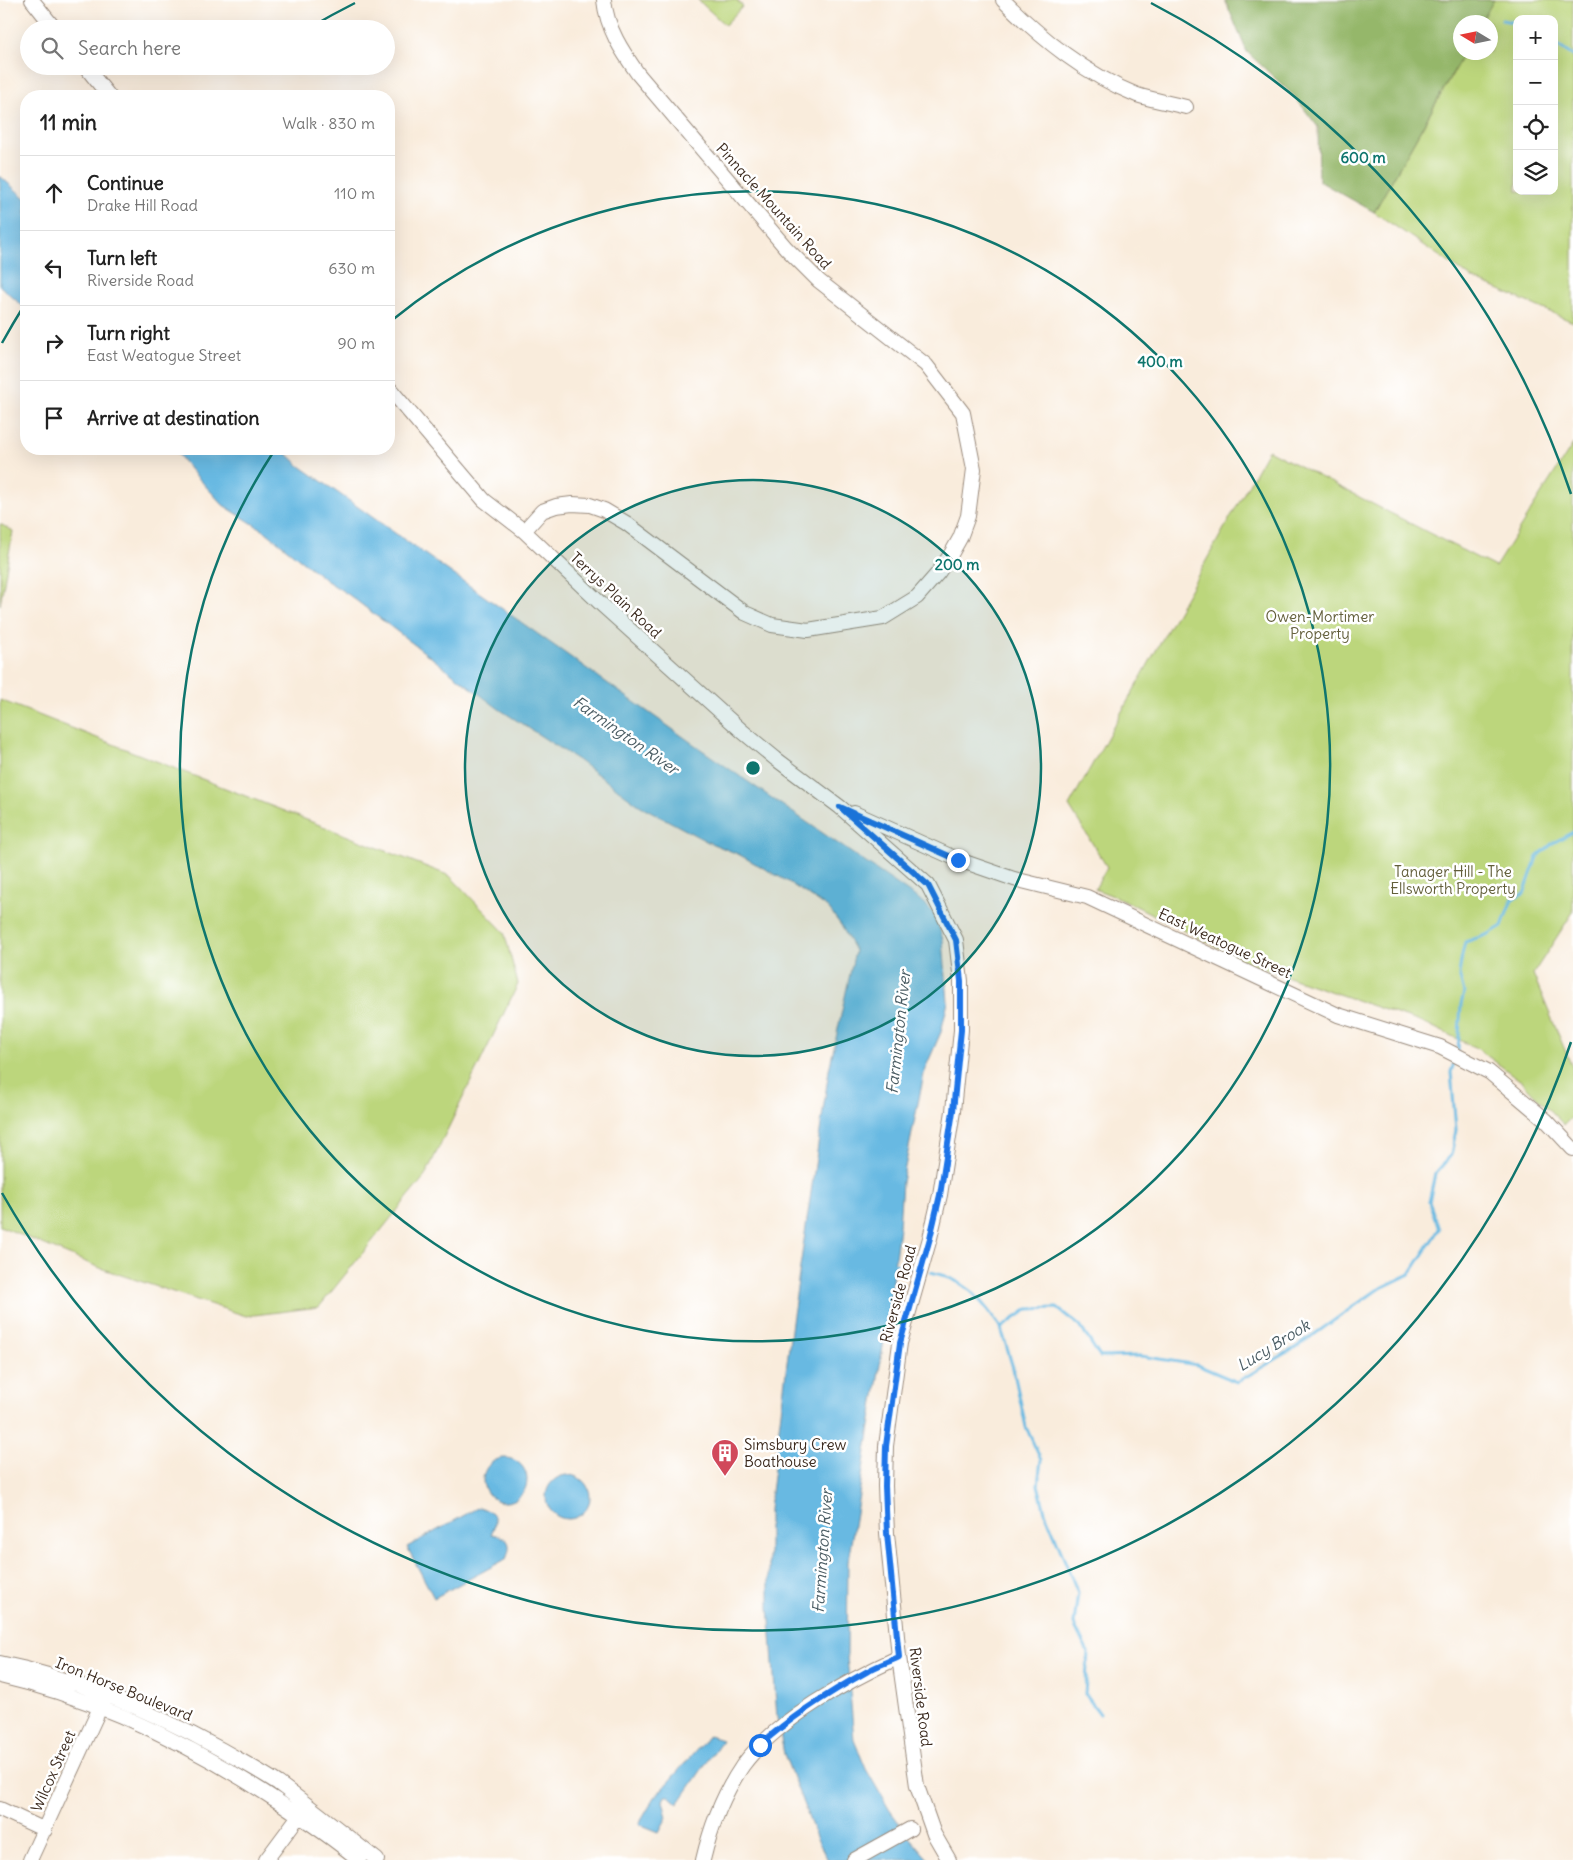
<!DOCTYPE html>
<html lang="en">
<head>
<meta charset="utf-8">
<style>
	:root { --surface:#fff; --page:#f6f6f6; --text:#222; --muted:#767676; --line:#e0e0e0 }
	body { margin:0; font-family:Delius,sans-serif; background:var(--page); color:var(--text) }
	.controls { position:absolute; right:15px; top:15px; display:grid; overflow:hidden; border-radius:10px; box-shadow:0 5px 20px #0002 }
	.controls button { width:45px; height:45px; display:grid; place-items:center; padding:0; border:0; border-bottom:1px solid var(--line); background:var(--surface); color:var(--text); font:25px sans-serif }
	.compass { position:absolute; left:1453px; top:15px; width:45px; height:45px; border-radius:50%; background:var(--surface); box-shadow:0 5px 20px #0002; rotate:280deg }
	.stop { position:absolute; width:15px; height:15px; margin:-11px; border:4px solid #1a73e8; border-radius:50%; background:#fff }
	.stop.end { background:#1a73e8; border-color:#fff; box-shadow:0 1px 5px #0008 }
	.list { margin:0; padding:0; list-style:none }
	h2 { display:flex; justify-content:space-between; align-items:center; height:65px; margin:0; padding:0 20px; font-size:21px }
	h2 small { font-size:16px; font-weight:400; color:var(--muted) }
	.list li { display:grid; grid-template-columns:32px 1fr auto; gap:15px; align-items:center; box-sizing:border-box; height:75px; padding:0 20px; border-top:1px solid var(--line) }
	.list b { display:block; font-size:19px; white-space:nowrap }
	.list p { margin:0; font-size:16px; white-space:nowrap; color:var(--muted) }
	.list em { font-size:16px; font-style:normal; color:var(--muted) }
	.icon { flex:none; width:28px; height:28px; fill:none; stroke:currentColor; stroke-width:2; stroke-linecap:round; stroke-linejoin:round }
	.map { position:relative; flex:none; width:1573px; height:1860px; overflow:hidden }
	.search { position:absolute; background:var(--surface); box-shadow:0 5px 20px #0002; left:20px; top:20px; width:375px; height:55px; display:flex; align-items:center; gap:12px; box-sizing:border-box; padding:0 18px; border-radius:28px; color:var(--muted); font-size:19px }
	.panel { position:absolute; background:var(--surface); box-shadow:0 5px 20px #0002; left:20px; top:90px; width:375px; height:365px; border-radius:20px }
	.map>svg:first-child { display:block }
	.green { fill:#bcd67b; stroke:#7c804c; fill-rule:evenodd }
	.forest { fill:#95b76b; stroke:#687044 }
	.water { fill:#67b9e2; stroke:#517280 }
	.lines { fill:none; stroke-linecap:round; stroke-linejoin:round }
	.stream { stroke:#67b9e2; stroke-width:3 }
	.minor-casing { stroke:#9a8b7d; stroke-width:16 }
	.minor { stroke:#fff; stroke-width:14 }
	.route { stroke:#1a73e8; stroke-width:6 }
	.ring { fill:none; stroke:#0f766e; stroke-width:2.5 }
	.labels { text-anchor:middle; dominant-baseline:central; stroke-width:5; stroke-linejoin:round; paint-order:stroke }
	.street-label { font-size:15px; fill:#3b2a1e; stroke:#fff }
	.park-label { font-size:15px; fill:#625e3a; stroke:#fff }
	.poi-label { font-size:15px; fill:#3b2a1e; stroke:#fff; text-anchor:start }
	.water-label { font-size:16px; font-style:italic; fill:#4a5c63; stroke:#fff }
	.centre { fill:#0f766e; stroke:#fff; stroke-width:2.5 }
	.ring-label { font-size:15px; text-anchor:middle; font-weight:bold; fill:#0f766e; stroke:#fff; stroke-width:5; stroke-linejoin:round; paint-order:stroke }
</style>
</head>
<body>
<div class="map">
<svg width="1573" height="1860" viewBox="0 0 1573 1860">
	<rect width="100%" height="100%" fill="#fff"/>
	<filter id="ink" filterUnits="userSpaceOnUse"><feTurbulence type="fractalNoise" baseFrequency=".02" numOctaves="2"/><feDisplacementMap in="SourceGraphic" scale="10" xChannelSelector="R" yChannelSelector="G"/><feConvolveMatrix kernelMatrix="1 2 1 2 8 2 1 2 1" color-interpolation-filters="sRGB"/></filter>
	<filter id="wash" filterUnits="userSpaceOnUse"><feTurbulence type="fractalNoise" baseFrequency=".0096" numOctaves="4" result="noise"/><feDisplacementMap in="SourceGraphic" scale="20" xChannelSelector="R" yChannelSelector="G"/><feGaussianBlur stdDeviation="1.12" result="paint"/><feColorMatrix in="noise" values="0 0 0 0 0 0 0 0 0 0 0 0 0 0 0 0 0 1.4 0 .05"/><feComposite in="paint" operator="in"/></filter>
	<g filter="url(#wash)">
		<rect width="100%" height="100%" fill="#f9ecdc"/>
		<!-- green -->
		<path class="green" d="M 698,0 L 736,0 L 743,6 L 725,25 Z
			M 1342,0 L 1573,0 L 1573,322 L 1472,278 L 1374,212 L 1455,70 ZM 1517,19 L 1554,19 L 1554,191 L 1517,191 ZM 1460,22 L 1490,22 L 1490,52 L 1460,52 Z
			M 1573,444 L 1573,912 L 1533,974 L 1573,1069 L 1573,1116 L 1564,1125 L 1521,1081 L 1478,1049 L 1429,1025 L 1253,965 L 1126,901 L 1095,889 L 1107,867 L 1069,806 L 1268,450 L 1495,567 Z
			M 0,524 L 13,531 L 0,605 Z
			M 0,700 L 450,876 L 504,932 L 518,984 L 425,1176 L 319,1307 L 246,1316 L 100,1268 L 0,1226 Z"/>
		<!-- forest -->
		<path class="forest" d="M 1225,0 L 1494,0 L 1481,22 L 1460,22 L 1460,52 L 1464,53 L 1374,212 L 1319,181 L 1318,127 L 1295,97 L 1247,52 Z"/>
		<!-- water -->
		<path class="water" d="M 0,176 L 26,199 L 26,309 L 0,286 Z
			M 174,449 L 282,449 L 300,466 L 702,750 L 920,900 L 935,914 L 943,940 L 948,1002 L 941,1032 L 925,1069 L 902,1182 L 899,1227 L 886,1328 L 848,1562 L 847,1656 L 854,1740 L 866,1769 L 889,1809 L 909,1837 L 929,1860 L 828,1860 L 816,1837 L 784,1754 L 777,1718 L 769,1607 L 769,1509 L 792,1322 L 829,1070 L 855,951 L 841,925 L 828,908 L 785,880 L 738,854 L 708,842 L 639,805 L 578,760 L 499,709 L 349,595 L 327,581 L 266,532 L 223,505 L 190,469 Z
			M483 1480a22 22 0 1 1 44 0a22 22 0 1 1-44 0Z
			M546 1497a22 22 0 1 1 44 0a22 22 0 1 1-44 0Z
			M 479,1507 C 495,1512 499,1519 491,1534 C 508,1537 513,1542 506,1559 L 434,1598 L 407,1547 Z
			M 709,1736 L 722,1740 L 678,1804 L 669,1796 L 665,1796 L 663,1801 L 667,1817 L 659,1832 L 639,1824 L 655,1797 Z"/>
		<g class="lines">
			<!-- stream -->
			<path class="stream" d="M 1502,20 L 1517,23
				M 1554,43 L 1573,56
				M 1458,1050 L 1461,1004 L 1464,993 L 1459,974 L 1462,955 L 1465,942 L 1489,934 L 1502,926 L 1512,899 L 1524,894 L 1537,857 L 1553,843 L 1573,832
				M 892,1263 L 915,1269
				M 931,1272 C 969,1281 979,1298 1001,1328 L 1028,1309 L 1057,1308 L 1080,1326 L 1100,1357 L 1141,1356 L 1197,1365 L 1237,1382 L 1295,1348 L 1377,1290 L 1410,1274 L 1439,1229 L 1429,1202 L 1435,1174 L 1451,1155 L 1456,1130 L 1451,1072 L 1454,1063
				M 1001,1328 L 1013,1368 L 1026,1427 L 1041,1460 L 1038,1485 L 1045,1512 L 1078,1593 L 1074,1624 L 1088,1653 L 1085,1694 L 1100,1714"/>
		</g>
	</g>
	<g filter="url(#ink)">
		<g class="lines">
			<defs>
				<path id="minor" d="M 32,0 L 55,29
					M 1003,0 C 1042,39 1085,74 1137,95 C 1153,100 1170,103 1186,107
					M 85,66 L 109,96
					M 389,388 L 484,500 L 524,531 L 600,603 L 742,731 L 776,759 L 840,807 L 928,885 L 956,940 L 961,981 L 961,1030 L 953,1111 L 940,1195 L 930,1238 L 900,1343 L 886,1446 L 885,1486 L 887,1533 L 899,1657 L 917,1786 L 934,1834 L 949,1860
					M 524,531 L 542,511 L 556,506 L 572,504 L 590,505 L 604,510 L 626,523 L 745,613 L 772,625 L 808,630 L 883,618 L 917,597 L 938,573 L 951,554 L 960,538 L 968,516 L 974,469 L 963,413 L 926,365 L 819,281 L 786,248 L 638,74 C 622,51 607,29 604,0
					M 854,813 L 959,860 L 1014,879 L 1087,897 L 1338,1015 L 1440,1047 L 1489,1072 L 1546,1120 L 1573,1149
					M 0,1663 C 76,1678 155,1713 222,1750 C 241,1761 260,1771 278,1783 C 312,1808 344,1834 377,1860
					M 0,1676 C 100,1699 194,1746 279,1802 C 307,1821 334,1838 359,1860
					M 0,1809 L 45,1830
					M 30,1860 L 104,1699
					M 266,1860 L 304,1809
					M 703,1860 C 711,1826 723,1794 743,1765 C 776,1720 849,1680 899,1657
					M 854,1860 L 910,1829"/>
			</defs>
			<!-- minor casing -->
			<use href="#minor" class="minor-casing"/>
			<!-- minor -->
			<use href="#minor" class="minor"/>
		</g>
	</g>
	<g class="lines" filter="url(#ink)">
		<!-- route -->
		<path class="route" d="M 760,1745 C 792,1716 830,1692 868,1671 C 878,1665 889,1662 899,1657 L 887,1533 L 885,1486 L 886,1446 L 900,1343 L 930,1238 L 940,1195 L 953,1111 L 961,1030 L 961,981 L 956,940 L 928,885 L 840,807 L 958,860"/>
	</g>
	<!-- distance rings -->
	<circle cx="753" cy="768" r="288" fill="#0f766e" fill-opacity=".12"/>
	<g class="ring">
		<circle cx="753" cy="768" r="288"/>
		<path d="M391 321A575 575 0 1 1 274 451"/>
		<path d="M1571 1042A863 863 0 0 1 2 1193M2 343A863 863 0 0 1 25 304M309 28A863 863 0 0 1 355 3M1151 3A863 863 0 0 1 1571 494"/>
	</g>
	<!-- icons -->
	<defs>
		<symbol id="building-pin" viewBox="-11 -11 22 30"><path d="M0 17L-7.5 6A9.5 9.5 0 1 1 7.5 6Z" fill="#d1495b" stroke="#fff"/><path d="M-4-6H4V6H1V3H-1V6H-4ZM-2.5-4.3h1.7v1.8h-1.7ZM.8-4.3h1.7v1.8H.8ZM-2.5-1h1.7V.8h-1.7ZM.8-1h1.7V.8H.8Z" fill="#fff"/></symbol>
	</defs>
	<g fill-rule="evenodd">
		<use href="#building-pin" x="709" y="1437" width="32" height="43"/>
	</g>
	<g class="labels">
		<!-- street labels -->
		<g class="street-label">
			<text transform="translate(774 206) rotate(48)">Pinnacle Mountain Road</text>
			<text transform="translate(616 595) rotate(43)">Terrys Plain Road</text>
			<text transform="translate(1225 943) rotate(25)">East Weatogue Street</text>
			<text transform="translate(898 1294) rotate(-75)">Riverside Road</text>
			<text transform="translate(124 1689) rotate(22)">Iron Horse Boulevard</text>
			<text transform="translate(921 1697) rotate(83)">Riverside Road</text>
			<text transform="translate(53 1771) rotate(-66)">Wilcox Street</text>
		</g>
		<!-- park labels -->
		<g class="park-label">
			<text x="1320" y="616">Owen-Mortimer<tspan x="1320" dy="17">Property</tspan></text>
			<text x="1453" y="871">Tanager Hill - The<tspan x="1453" dy="17">Ellsworth Property</tspan></text>
		</g>
		<!-- poi labels -->
		<g class="poi-label">
			<text x="744" y="1444">Simsbury Crew<tspan x="744" dy="17">Boathouse</tspan></text>
		</g>
		<!-- water labels -->
		<g class="water-label">
			<text transform="translate(626 735) rotate(35)">Farmington River</text>
			<text transform="translate(898 1032) rotate(-84)">Farmington River</text>
			<text transform="translate(1273 1345) rotate(-32)">Lucy Brook</text>
			<text transform="translate(822 1551) rotate(-86)">Farmington River</text>
		</g>
	</g>
	<circle cx="753" cy="768" r="8" class="centre"/>
	<g class="ring-label">
		<text x="1363" y="163">600 m</text>
		<text x="1160" y="367">400 m</text>
		<text x="957" y="570">200 m</text>
	</g>
</svg>
<div class="controls">
<button>+</button>
<button>−</button>
<button><svg class="icon" aria-label="locate" viewBox="0 0 24 24"><circle cx="12" cy="12" r="6"/><path d="M12 2v4M12 18v4M2 12h4M18 12h4"/></svg></button>
<button><svg class="icon" aria-label="layers" viewBox="0 0 24 24"><path d="M12 4l9 5-9 5-9-5zM3 14l9 5 9-5"/></svg></button>
</div>
<svg class="compass" viewBox="-18 -18 36 36"><path d="M0-13l5 13h-10z" fill="#e53935"/><path d="M0 13l5-13h-10z" fill="#767676"/></svg>
<div class="stop" style="left:760px;top:1745px"></div>
<div class="stop end" style="left:958px;top:860px"></div>
<div class="search"><svg class="icon" aria-label="search" viewBox="0 0 24 24"><circle cx="10" cy="10" r="6"/><path d="M15 15l6 6"/></svg>Search here</div>
<section class="panel">
<h2>11 min<small>Walk · 830 m</small></h2>
<ul class="list">
<li><svg class="icon" aria-label="ahead" viewBox="0 0 24 24"><path d="M12 20V5M6 11l6-6 6 6"/></svg><div><b>Continue</b><p>Drake Hill Road</p></div><em>110 m</em></li>
<li><svg class="icon" aria-label="left" viewBox="0 0 24 24"><path d="M17 20v-9H6M10 6l-5 5 5 5"/></svg><div><b>Turn left</b><p>Riverside Road</p></div><em>630 m</em></li>
<li><svg class="icon" aria-label="right" viewBox="0 0 24 24"><path d="M7 20v-9h11M14 6l5 5-5 5"/></svg><div><b>Turn right</b><p>East Weatogue Street</p></div><em>90 m</em></li>
<li><svg class="icon" aria-label="arrive" viewBox="0 0 24 24"><path d="M6 21V4h12l-3 4 3 4H6"/></svg><div><b>Arrive at destination</b></div></li>
</ul>
</section>
</div>
</body>
</html>
